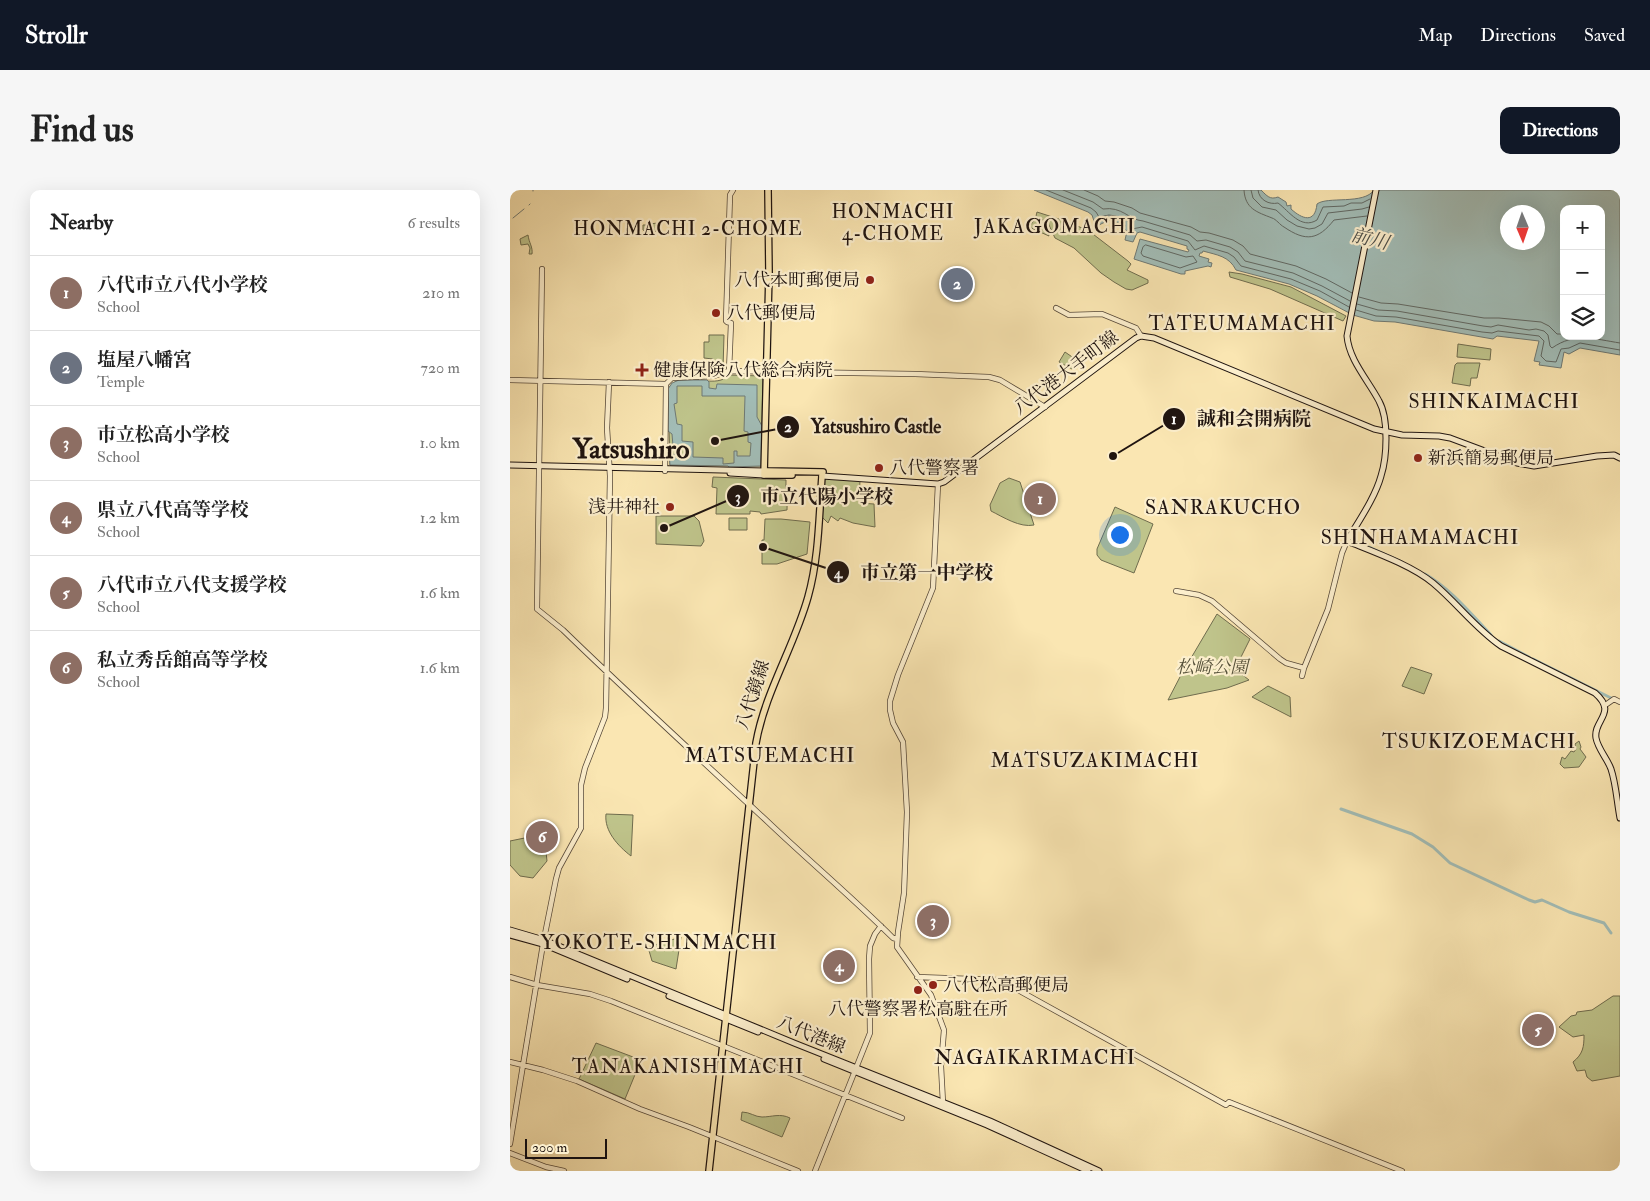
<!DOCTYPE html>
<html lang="en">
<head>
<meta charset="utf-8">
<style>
	:root { --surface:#fff; --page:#f6f6f6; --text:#222; --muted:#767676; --line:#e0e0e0; --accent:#111827 }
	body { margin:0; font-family:"IM FELL Double Pica","Noto Serif JP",serif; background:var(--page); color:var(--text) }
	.controls { position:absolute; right:15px; top:15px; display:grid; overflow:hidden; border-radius:10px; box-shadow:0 5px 20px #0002 }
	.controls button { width:45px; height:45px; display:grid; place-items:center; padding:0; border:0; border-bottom:1px solid var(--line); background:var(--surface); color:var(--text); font:25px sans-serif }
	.compass { position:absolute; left:990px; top:15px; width:45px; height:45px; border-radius:50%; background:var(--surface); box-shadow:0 5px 20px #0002; rotate:178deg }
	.scale { position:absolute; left:15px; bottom:12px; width:82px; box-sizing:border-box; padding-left:5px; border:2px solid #1f1410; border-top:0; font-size:14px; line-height:18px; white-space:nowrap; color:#1f1410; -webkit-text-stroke:4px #fcefcd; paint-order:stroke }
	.you { position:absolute; left:609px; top:344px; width:18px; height:18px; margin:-12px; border:4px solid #fff; border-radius:50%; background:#1a73e8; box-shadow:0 0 0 8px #1a73e833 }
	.badge { display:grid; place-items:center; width:32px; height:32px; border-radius:50%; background:var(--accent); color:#fff; font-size:16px; font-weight:700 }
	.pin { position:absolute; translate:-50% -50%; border:2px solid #fff; box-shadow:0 1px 5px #0006 }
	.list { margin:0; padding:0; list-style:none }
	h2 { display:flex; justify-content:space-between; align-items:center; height:65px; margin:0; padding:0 20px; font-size:21px }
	h2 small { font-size:16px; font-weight:400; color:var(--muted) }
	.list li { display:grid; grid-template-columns:32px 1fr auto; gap:15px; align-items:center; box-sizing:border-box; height:75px; padding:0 20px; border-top:1px solid var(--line) }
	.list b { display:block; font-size:19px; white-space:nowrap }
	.list p { margin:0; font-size:16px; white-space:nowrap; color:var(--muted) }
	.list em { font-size:16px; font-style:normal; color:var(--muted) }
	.icon { flex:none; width:28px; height:28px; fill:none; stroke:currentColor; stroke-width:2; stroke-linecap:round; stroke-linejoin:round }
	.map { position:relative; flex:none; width:1110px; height:981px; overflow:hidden; border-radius:10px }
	header { display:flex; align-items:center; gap:30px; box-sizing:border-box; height:70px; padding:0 25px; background:var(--accent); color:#fff }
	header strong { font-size:24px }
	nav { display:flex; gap:28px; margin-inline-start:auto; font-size:18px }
	.intro { display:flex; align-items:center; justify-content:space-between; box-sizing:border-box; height:120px; padding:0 30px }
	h1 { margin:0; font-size:35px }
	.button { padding:12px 22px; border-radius:10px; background:var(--accent); color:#fff; font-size:18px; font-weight:700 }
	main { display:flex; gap:30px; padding:0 30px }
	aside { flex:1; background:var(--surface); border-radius:10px; box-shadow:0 5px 20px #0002 }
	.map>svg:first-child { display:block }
	.green { fill:#bfc48b; stroke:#6f6c4e }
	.water { fill:#a2bdb7; stroke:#6e7974; fill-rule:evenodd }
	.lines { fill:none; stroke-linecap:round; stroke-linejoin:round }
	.shore { stroke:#606864; stroke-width:1 }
	.stream { stroke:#6e7974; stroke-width:1 }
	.canal { stroke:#a2bdb7; stroke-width:3 }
	.tertiary-casing { stroke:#564838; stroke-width:6 }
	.secondary-casing { stroke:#1f1410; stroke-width:7 }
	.primary-casing { stroke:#1f1410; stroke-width:8 }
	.tertiary { stroke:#fcefcd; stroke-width:4.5 }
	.secondary { stroke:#fcefcd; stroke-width:5 }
	.primary { stroke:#fae6b2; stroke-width:5.5 }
	.poi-dot { fill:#8f2418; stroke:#fcefcd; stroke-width:2 }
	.labels { text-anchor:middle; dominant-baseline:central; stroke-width:4.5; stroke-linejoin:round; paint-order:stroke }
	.poi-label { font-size:18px; fill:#1f1410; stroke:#fcefcd; text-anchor:start }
	.street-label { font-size:18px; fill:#1f1410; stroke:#fcefcd }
	.park-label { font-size:18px; font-style:italic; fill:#57523b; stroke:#fcefcd }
	.neighbourhood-label { font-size:19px; letter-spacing:1px; fill:#1f1410; stroke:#fcefcd }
	.water-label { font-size:19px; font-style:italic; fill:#4d4f4a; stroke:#fcefcd }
	.quarter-label { font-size:20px; letter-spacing:1px; fill:#1f1410; stroke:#fcefcd }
	.town-label { font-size:28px; font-weight:bold; fill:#1f1410; stroke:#fcefcd }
	.leader { fill:none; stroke:#1f1410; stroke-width:2 }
	.callout-dot { fill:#1f1410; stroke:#fcefcd; stroke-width:2 }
	.mark-label { font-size:15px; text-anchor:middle; font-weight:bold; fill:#fff }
	.callout-label { font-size:19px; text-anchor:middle; font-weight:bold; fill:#1f1410; stroke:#fcefcd; stroke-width:4.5; stroke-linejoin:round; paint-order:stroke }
</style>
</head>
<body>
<header>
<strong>Strollr</strong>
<nav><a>Map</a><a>Directions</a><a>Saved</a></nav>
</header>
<div class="intro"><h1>Find us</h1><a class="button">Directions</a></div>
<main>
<aside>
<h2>Nearby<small>6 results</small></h2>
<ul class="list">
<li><span class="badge" style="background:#8d6e63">1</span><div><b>八代市立八代小学校</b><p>School</p></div><em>210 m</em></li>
<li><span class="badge" style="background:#6b7280">2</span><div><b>塩屋八幡宮</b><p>Temple</p></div><em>720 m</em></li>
<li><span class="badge" style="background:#8d6e63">3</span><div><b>市立松高小学校</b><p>School</p></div><em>1.0 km</em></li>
<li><span class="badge" style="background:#8d6e63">4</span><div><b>県立八代高等学校</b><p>School</p></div><em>1.2 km</em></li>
<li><span class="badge" style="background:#8d6e63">5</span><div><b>八代市立八代支援学校</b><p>School</p></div><em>1.6 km</em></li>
<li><span class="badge" style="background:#8d6e63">6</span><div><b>私立秀岳館高等学校</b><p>School</p></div><em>1.6 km</em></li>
</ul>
</aside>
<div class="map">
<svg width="1110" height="981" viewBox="0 0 1110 981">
	<rect width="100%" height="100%" fill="#fae6b2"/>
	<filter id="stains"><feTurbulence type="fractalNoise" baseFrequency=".004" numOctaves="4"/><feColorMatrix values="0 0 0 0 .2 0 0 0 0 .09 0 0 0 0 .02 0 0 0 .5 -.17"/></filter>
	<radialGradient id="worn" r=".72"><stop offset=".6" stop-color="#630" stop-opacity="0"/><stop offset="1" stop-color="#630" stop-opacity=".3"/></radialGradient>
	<!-- green -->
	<path class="green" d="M 527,22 L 558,32 L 579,41 L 618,71 L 621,74 L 617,80 L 638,90 L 638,93 L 622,100 L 616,99 L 604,92 L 591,83 L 564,58 L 545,48 L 538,33 L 526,26 Z
		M 526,28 C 532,33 539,37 539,46 L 519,37 Z
		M 148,33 L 151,36 L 149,41 L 135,42 L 133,40 L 133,35 L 139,35 L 139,34 Z
		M 18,45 C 19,53 23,57 22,64 L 19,64 L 20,58 L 18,54 L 11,55 L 10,49 Z
		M 719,82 L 732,84 L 781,97 L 836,126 L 833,131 L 760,99 L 720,87 Z
		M 199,145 L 214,145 L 213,179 L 205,177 L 203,169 L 194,168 L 194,152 L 199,152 Z
		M 948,154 L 981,159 L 980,170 L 947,167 Z
		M 555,162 L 568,171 L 562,179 L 549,172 Z
		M 947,173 L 970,173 L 967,188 L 961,188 L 960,196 L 942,193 L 945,175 Z
		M 218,185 L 253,186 L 251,276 L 160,275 L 158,199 C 168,181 195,195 211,190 C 214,189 216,187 218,185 Z
		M 203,287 L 276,290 C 275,300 278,310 277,320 L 251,324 L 250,322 L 240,321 L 240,324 L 206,324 L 207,298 L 202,297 Z
		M 317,288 L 350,290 L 349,313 L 364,314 L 365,337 L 343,333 L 330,328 L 328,331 L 321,326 L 318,333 L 311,326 L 314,290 Z
		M 499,288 L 510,292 L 524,335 C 510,338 493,327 481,321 L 480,315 L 490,293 Z
		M 605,317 L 643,334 L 624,383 L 591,370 L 587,365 L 587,359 Z
		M 146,326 L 184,326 L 189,331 L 194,351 L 191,356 L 146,354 Z
		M 219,328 L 237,328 L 237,340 L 219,340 Z
		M 255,329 L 271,329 L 300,332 L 297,364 L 267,374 L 252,374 L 252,350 L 254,350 Z
		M 707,424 L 740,449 L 725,479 L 739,490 L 717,498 L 658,510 L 671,485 Z
		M 901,477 L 922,484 L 914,504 L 892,496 Z
		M 758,496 L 780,507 L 781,527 L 742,507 Z
		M 1069,551 L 1071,557 L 1070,559 L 1076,567 L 1069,577 L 1054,578 L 1050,574 L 1052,567 L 1055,569 L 1061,561 L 1064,562 L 1066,559 L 1065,554 Z
		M 96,624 L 123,625 L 121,666 C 108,656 94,641 96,624 Z
		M 34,644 L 37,671 L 23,688 L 10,686 L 0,675 L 0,651 Z
		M 171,747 L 166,779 L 142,771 L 138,757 Z
		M 1103,806 L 1110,806 L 1110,886 L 1082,891 L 1077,887 L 1075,880 L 1067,881 L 1063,872 C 1073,864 1074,857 1074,845 L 1063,847 L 1049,837 L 1061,826 L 1066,825 L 1067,822 L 1082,820 Z
		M 86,853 L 131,870 L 115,909 L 69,889 Z
		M 232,922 C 240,922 245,927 252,927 C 262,927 270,923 280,928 L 272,947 L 231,930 Z"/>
	<!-- water -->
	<path class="water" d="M 524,0 L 751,0 C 757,6 760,10 768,7 L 776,12 L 777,16 L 781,15 L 781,19 C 792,29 805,34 807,14 C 817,6 854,15 864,0 L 1110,0 L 1110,165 L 1070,158 L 1059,164 L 1054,162 L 1051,178 L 1029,175 L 1030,172 L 1024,171 L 1029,151 L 987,146 L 983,149 L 885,132 L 864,131 L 843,125 L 807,106 L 779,94 L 726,80 C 719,66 707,65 693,61 L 692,63 L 690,63 L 689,66 L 699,69 L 698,72 L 702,73 L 701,77 L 698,76 L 675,81 L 675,84 L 671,84 L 624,69 L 630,49 L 678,62 L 679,60 L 677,59 L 677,56 L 630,42 L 627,43 L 623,52 L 615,50 L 617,41 L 614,39 L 615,35 L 599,30 L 589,35 L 585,34 L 582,25 L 578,22 ZM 1054,19 L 1091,19 L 1091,146 L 1054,146 ZM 998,22 L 1028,22 L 1028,52 L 998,52 Z
		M 169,190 L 197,190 L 199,192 L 199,198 L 206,199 L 207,194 L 247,195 L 247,227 L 252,236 L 251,276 L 219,277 L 218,276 L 160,275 L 159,264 L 175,265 L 176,259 L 173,258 L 173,256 L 163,256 L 162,244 L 158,241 L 158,199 L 162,193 ZM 167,196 L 192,196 L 192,206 L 235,206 L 234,241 L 238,242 L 238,252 L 241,253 L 240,266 L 227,266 L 227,261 L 224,261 L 224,273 L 213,274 L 213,268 L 183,267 L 183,252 L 172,251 L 172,235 L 167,234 L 164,214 L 167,213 Z"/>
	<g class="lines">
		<!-- shore -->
		<path class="shore" d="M 536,0 L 581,18 L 586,22 L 589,27 L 599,25 L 606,26 L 618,31 L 622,39 L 632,37 L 678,51 L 685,60 L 694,56 L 718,63 L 724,67 L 731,76 L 781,89 L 810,101 L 839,117
			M 553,0 L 583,12 L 593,19 C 612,16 619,30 633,31 L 680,45 L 687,51 L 696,50 L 720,57 L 728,62 L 735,71 L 783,83 L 812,96 L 840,111
			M 574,0 L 588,6 L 595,11 L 604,12 L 622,18 L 630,23 L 681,37 L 690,42 L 699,43 L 723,50 L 733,56 L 740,64 L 786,76 L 816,89 L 842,103
			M 734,0 C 735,19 747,22 762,28 C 766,29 770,35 774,37 C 796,52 808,50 824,30 L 857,26
			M 741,0 L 743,8 L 752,17 L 766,20 L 777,30 L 787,36 L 799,39 L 805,38 L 812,34 L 818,23 L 852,19 L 859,17
			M 748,0 C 749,10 759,15 768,13 C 779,21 791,40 807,30 L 813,17 L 834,16 L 841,13 L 852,13 L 860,9
			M 636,55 L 676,67 L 683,66 L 687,72 L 670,78 L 633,66 L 631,63 L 633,57 Z
			M 849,107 L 871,113 L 888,114 L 974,128 L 989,128 L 1031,132 L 1039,136 L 1047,144 L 1054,144
			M 847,114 L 868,120 L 887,121 L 973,136 L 981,137 L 988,135 L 1019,140 L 1026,139 L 1034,141 L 1038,145 L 1040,156 L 1042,158 C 1065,142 1084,149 1110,153
			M 846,120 L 866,126 L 886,127 L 972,142 L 982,143 L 988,141 L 1029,146 L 1034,151 L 1031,166 L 1036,171 L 1046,172 L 1051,159 L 1059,158 L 1070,153 L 1110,160"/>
		<!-- stream -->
		<path class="stream" d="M 23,1 L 23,0
			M 19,15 L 20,14
			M 3,28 L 14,19"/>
		<!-- canal -->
		<path class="canal" d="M 859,357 L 892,372
			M 915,384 C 941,399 961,424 981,445
			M 989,451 L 1019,467
			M 1023,469 L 1105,510
			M 831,619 L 902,644 L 923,657 L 940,673 L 1019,710 L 1025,712 L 1032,710 L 1059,722 L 1094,733 L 1101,743"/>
		<defs>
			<path id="tertiary" d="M 32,79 L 27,419 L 53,440 C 120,505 189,568 258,632 C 299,671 343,708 383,748 L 387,749
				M 546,118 L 559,125 L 592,124 L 626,138 L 631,146
				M 219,181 L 221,133 L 217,132 L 216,131 L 220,5 L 223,0
				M 0,190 L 156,194
				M 155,281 L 156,194 L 162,188 L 204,186 L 219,181 L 405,184 L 479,187 L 490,190 L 535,217
				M 428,294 L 423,398 L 388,485 L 380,511 L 380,520 L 383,533 L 393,552 L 397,622 L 394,703 L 388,742 L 387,757 L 421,805 L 434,840 L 431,876 L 433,913
				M 666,401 L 689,405 L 702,411 L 770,469 L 776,473 L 794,478
				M 792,486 L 794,478 L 818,419 L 832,363 L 837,351
				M 1094,516 L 1104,509 L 1110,512
				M 0,787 L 27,795 L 80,804 L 101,811 L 392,928
				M 407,787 L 490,790 L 716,915 L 719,912 L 892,981
				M 0,872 L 33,880 L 67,891 L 130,919 L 179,937 L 288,981
				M 0,954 L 33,754 L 46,689 L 49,678 L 71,638 L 71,595 L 75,578 L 95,527 L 96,518 L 100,286 L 97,238 L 99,192
				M 0,963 L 36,977 L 54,981
				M 305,981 L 360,843 L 359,769 L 360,756 L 365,744 L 371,736"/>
			<path id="secondary" d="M 866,0 L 837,146 C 839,170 858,190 869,211 C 879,229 877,267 871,286 C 865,308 848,332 837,351 C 864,362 901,375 923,393 C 947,413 966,439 991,456 L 1085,503 C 1108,523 1083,530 1086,548 C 1088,559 1097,568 1101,579 C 1106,594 1107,612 1110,628
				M 0,275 L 257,281
				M 220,283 L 254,285
				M 312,286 L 428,294 L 434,292 L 626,148 L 631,146 L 644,148 L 864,239 L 892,245 L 929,246 L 940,248 L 1007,273 L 1024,276 L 1087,266 L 1104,265 L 1110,268
				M 0,740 L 34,750 L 284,853 L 480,931 L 589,981
				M 0,745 L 33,754 L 117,789
				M 159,806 L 248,842
				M 314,869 L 477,935 L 578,981"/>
			<path id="primary" d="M 258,0 L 259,83 L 254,285 L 282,285
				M 258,281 L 313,282 L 312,285
				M 199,981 L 246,553 C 255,502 284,457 298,407 C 309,368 309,326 312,286"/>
		</defs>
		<!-- tertiary casing -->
		<use href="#tertiary" class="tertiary-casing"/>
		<!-- secondary casing -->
		<use href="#secondary" class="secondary-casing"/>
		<!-- primary casing -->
		<use href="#primary" class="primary-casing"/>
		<!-- tertiary -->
		<use href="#tertiary" class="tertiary"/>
		<!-- secondary -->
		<use href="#secondary" class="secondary"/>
		<!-- primary -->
		<use href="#primary" class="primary"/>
	</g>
	<!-- markers -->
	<g class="poi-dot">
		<circle cx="360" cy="90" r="5"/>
		<circle cx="206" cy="123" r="5"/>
		<path d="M129.5 172.5h5v5h5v5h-5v5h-5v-5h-5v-5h5z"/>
		<circle cx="908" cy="268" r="5"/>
		<circle cx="369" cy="278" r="5"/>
		<circle cx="160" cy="317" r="5"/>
		<circle cx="423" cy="795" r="5"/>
		<circle cx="408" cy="800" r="5"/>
	</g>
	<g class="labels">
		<!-- poi labels -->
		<g class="poi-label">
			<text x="350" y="90" text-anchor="end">八代本町郵便局</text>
			<text x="216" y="123">八代郵便局</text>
			<text x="143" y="180">健康保険八代総合病院</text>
			<text x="918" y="268">新浜簡易郵便局</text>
			<text x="379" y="278">八代警察署</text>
			<text x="150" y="317" text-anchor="end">浅井神社</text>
			<text x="433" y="795">八代松高郵便局</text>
			<text x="408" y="819" text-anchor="middle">八代警察署松高駐在所</text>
		</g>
		<!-- street labels -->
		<g class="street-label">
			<text transform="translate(556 183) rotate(-37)">八代港大手町線</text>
			<text transform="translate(243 505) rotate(-72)">八代鏡線</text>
			<text transform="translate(301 845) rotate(22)">八代港線</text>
		</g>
		<!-- park labels -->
		<g class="park-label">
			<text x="702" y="477">松崎公園</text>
		</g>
		<!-- neighbourhood labels -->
		<g class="neighbourhood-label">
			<text x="383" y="22">HONMACHI<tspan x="383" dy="22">4-CHOME</tspan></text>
			<text x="178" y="39">HONMACHI 2-CHOME</text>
		</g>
		<!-- water labels -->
		<g class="water-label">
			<text transform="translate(860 49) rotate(14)">前川</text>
		</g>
		<!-- quarter labels -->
		<g class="quarter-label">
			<text x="545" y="36">JAKAGOMACHI</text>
			<text x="732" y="133">TATEUMAMACHI</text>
			<text x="984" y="211">SHINKAIMACHI</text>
			<text x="713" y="317">SANRAKUCHO</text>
			<text x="910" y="347">SHINHAMAMACHI</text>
			<text x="969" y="551">TSUKIZOEMACHI</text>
			<text x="260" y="565">MATSUEMACHI</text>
			<text x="585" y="570">MATSUZAKIMACHI</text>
			<text x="149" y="752">YOKOTE-SHINMACHI</text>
			<text x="525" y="867">NAGAIKARIMACHI</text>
			<text x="178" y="876">TANAKANISHIMACHI</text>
		</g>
		<!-- town labels -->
		<g class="town-label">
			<text x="121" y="259">Yatsushiro</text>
		</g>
	</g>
	<!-- callouts -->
	<path class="leader" d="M603 266L664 229M205 251L278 237M154 338L228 306M253 357L328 382"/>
	<g class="callout-dot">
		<circle cx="603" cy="266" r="5"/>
		<circle cx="205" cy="251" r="5"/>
		<circle cx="154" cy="338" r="5"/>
		<circle cx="253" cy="357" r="5"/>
		<circle cx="664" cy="229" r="12"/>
		<circle cx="278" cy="237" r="12"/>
		<circle cx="228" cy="306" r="12"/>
		<circle cx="328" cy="382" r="12"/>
	</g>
	<g class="mark-label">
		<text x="664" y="234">1</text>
		<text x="278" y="242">2</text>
		<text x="228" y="312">3</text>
		<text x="328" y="388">4</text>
	</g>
	<g class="callout-label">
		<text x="744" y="235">誠和会開病院</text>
		<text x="366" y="243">Yatsushiro Castle</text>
		<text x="317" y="313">市立代陽小学校</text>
		<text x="417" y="389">市立第一中学校</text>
	</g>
	<rect width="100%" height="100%" filter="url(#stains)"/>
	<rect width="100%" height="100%" fill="url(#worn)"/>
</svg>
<div class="controls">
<button>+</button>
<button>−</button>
<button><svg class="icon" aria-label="layers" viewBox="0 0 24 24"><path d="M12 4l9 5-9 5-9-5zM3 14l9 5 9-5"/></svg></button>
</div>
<svg class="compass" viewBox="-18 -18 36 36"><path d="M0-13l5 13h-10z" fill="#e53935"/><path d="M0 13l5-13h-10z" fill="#767676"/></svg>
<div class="scale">200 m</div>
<div class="you"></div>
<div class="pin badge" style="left:530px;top:309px;background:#8d6e63">1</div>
<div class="pin badge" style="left:447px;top:94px;background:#6b7280">2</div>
<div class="pin badge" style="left:423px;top:731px;background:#8d6e63">3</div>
<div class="pin badge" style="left:329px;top:776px;background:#8d6e63">4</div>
<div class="pin badge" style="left:1028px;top:840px;background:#8d6e63">5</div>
<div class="pin badge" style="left:32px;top:647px;background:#8d6e63">6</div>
</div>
</main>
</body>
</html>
